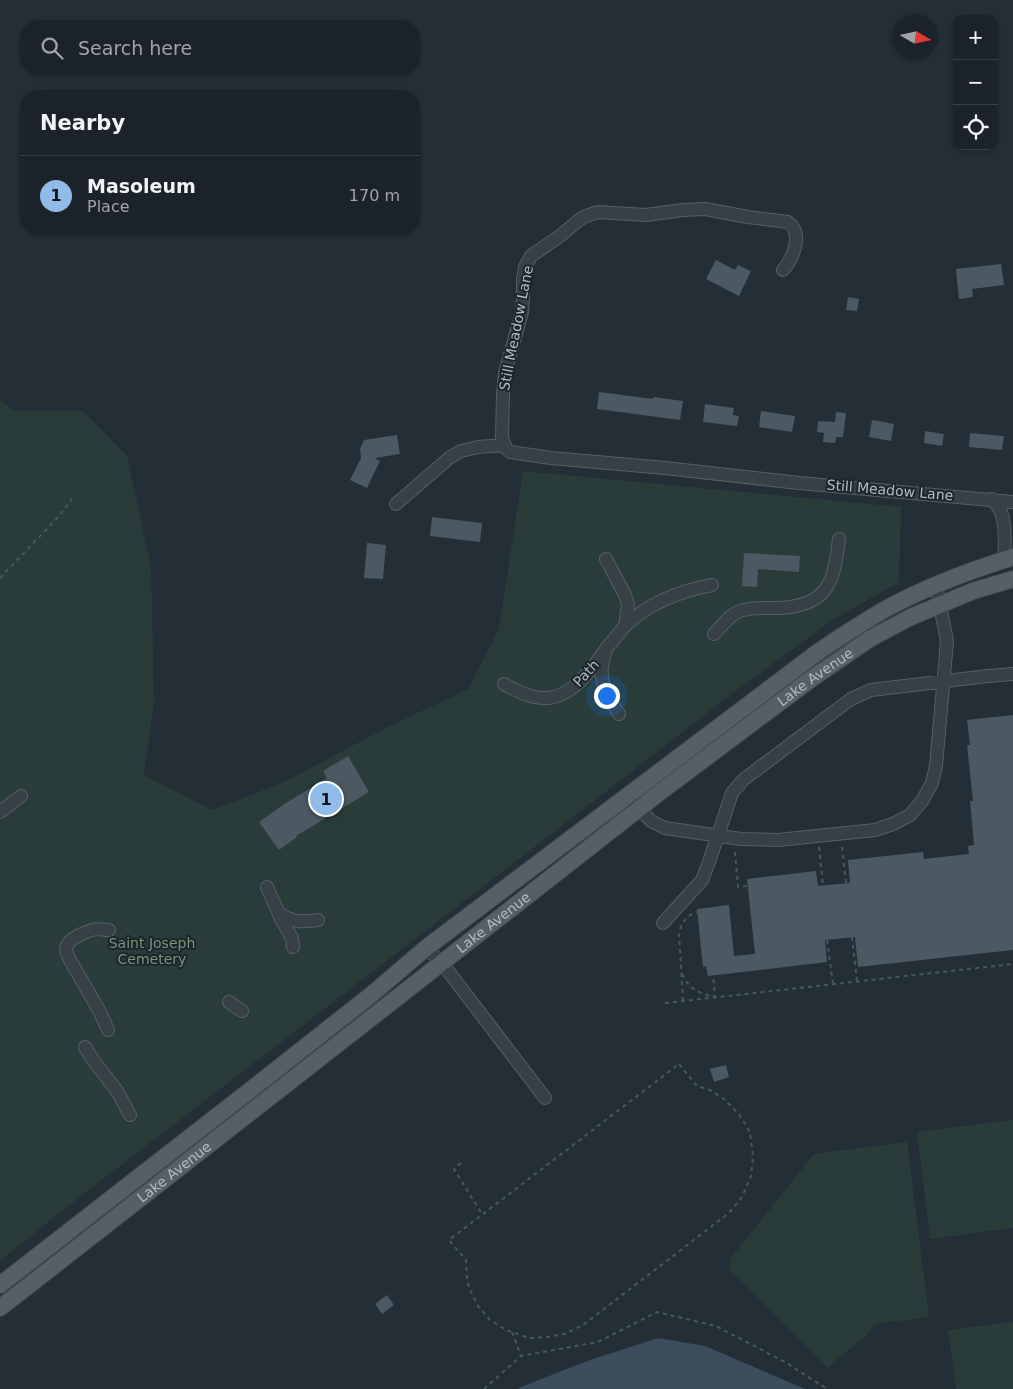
<!DOCTYPE html>
<html lang="en">
<head>
<meta charset="utf-8">
<style>
	:root { --surface:#1b2229; --page:#242a31; --text:#f1f3f6; --muted:#a0a4a8; --line:#393f46; --accent:#91bcea }
	body { margin:0; font-family:"DejaVu Sans",sans-serif; background:var(--page); color:var(--text) }
	.controls { position:absolute; right:15px; top:15px; display:grid; overflow:hidden; border-radius:10px; box-shadow:0 1px 4px #0004 }
	.controls button { width:45px; height:45px; display:grid; place-items:center; padding:0; border:0; border-bottom:1px solid var(--line); background:var(--surface); color:var(--text); font:25px sans-serif }
	.compass { position:absolute; left:893px; top:15px; width:45px; height:45px; border-radius:50%; background:var(--surface); box-shadow:0 1px 4px #0004; rotate:99deg }
	.you { position:absolute; left:606px; top:695px; width:18px; height:18px; margin:-12px; border:4px solid #fff; border-radius:50%; background:#1a73e8; box-shadow:0 0 0 8px #1a73e833 }
	.badge { display:grid; place-items:center; width:32px; height:32px; border-radius:50%; background:var(--accent); color:#111; font-size:16px; font-weight:700 }
	.pin { position:absolute; translate:-50% -50%; border:2px solid #fff; box-shadow:0 1px 5px #0006 }
	.list { margin:0; padding:0; list-style:none }
	h2 { display:flex; justify-content:space-between; align-items:center; height:65px; margin:0; padding:0 20px; font-size:21px }
	h2 small { font-size:16px; font-weight:400; color:var(--muted) }
	.list li { display:grid; grid-template-columns:32px 1fr auto; gap:15px; align-items:center; box-sizing:border-box; height:80px; padding:0 20px; border-top:1px solid var(--line) }
	.list b { display:block; font-size:19px; white-space:nowrap }
	.list p { margin:0; font-size:16px; white-space:nowrap; color:var(--muted) }
	.list em { font-size:16px; font-style:normal; color:var(--muted) }
	.icon { flex:none; width:28px; height:28px; fill:none; stroke:currentColor; stroke-width:2; stroke-linecap:round; stroke-linejoin:round }
	.map { position:relative; flex:none; width:1013px; height:1389px; overflow:hidden }
	.search { position:absolute; background:var(--surface); box-shadow:0 1px 4px #0004; left:20px; top:20px; width:400px; height:55px; display:flex; align-items:center; gap:12px; box-sizing:border-box; padding:0 18px; border-radius:20px; color:var(--muted); font-size:19px }
	.panel { position:absolute; background:var(--surface); box-shadow:0 1px 4px #0004; left:20px; top:90px; width:400px; height:145px; border-radius:20px }
	.map>svg:first-child { display:block }
	.green { fill:#293c3a }
	.water { fill:#3c4d5e }
	.building { fill:#4d5962 }
	.lines { fill:none; stroke-linecap:round; stroke-linejoin:round }
	.minor-casing { stroke:#565e65; stroke-width:14 }
	.major-casing { stroke:#414950; stroke-width:18 }
	.path { stroke:#485959; stroke-width:2; stroke-dasharray:4 4; stroke-linecap:butt }
	.minor { stroke:#384047; stroke-width:12 }
	.major { stroke:#565f67; stroke-width:16 }
	.labels { text-anchor:middle; dominant-baseline:central; stroke-width:4; stroke-linejoin:round; paint-order:stroke }
	.street-label { font-size:14px; fill:#b3bbc3; stroke:#1d252c }
	.park-label { font-size:14px; fill:#749679; stroke:#1d252c }
</style>
</head>
<body>
<div class="map">
<svg width="1013" height="1389" viewBox="0 0 1013 1389">
	<rect width="100%" height="100%" fill="#242e37"/>
	<!-- green -->
	<path class="green" d="M 0,400 L 15,411 L 83,411 L 127,456 L 151,567 L 154,702 L 144,775 L 212,810 L 284,782 L 386,728 L 468,689 L 499,629 L 523,471 L 901,507 L 899,582 L 834,619 L 734,692 L 488,883 L 64,1209 L 0,1261 Z
		M 1013,1120 L 1013,1228 L 930,1239 L 917,1132 Z
		M 907,1142 L 929,1317 L 874,1324 L 869,1333 L 827,1368 L 730,1270 L 730,1259 L 814,1154 Z
		M 1013,1322 L 1013,1389 L 956,1389 L 948,1330 Z"/>
	<!-- water -->
	<path class="water" d="M 658,1338 L 705,1346 L 805,1389 L 518,1389 L 521,1387 L 590,1360 Z"/>
	<!-- building -->
	<path class="building" d="M 716,260 L 735,270 L 738,265 L 751,271 L 739,296 L 706,279 Z
		M 1001,264 L 1004,285 L 972,289 L 973,297 L 959,299 L 956,269 Z
		M 848,297 L 859,299 L 857,311 L 846,310 Z
		M 599,392 L 653,399 L 654,397 L 683,401 L 680,420 L 597,409 Z
		M 705,404 L 734,408 L 733,415 L 739,416 L 737,426 L 703,422 Z
		M 761,411 L 795,416 L 792,432 L 759,427 Z
		M 836,412 L 846,413 L 843,437 L 836,437 L 835,443 L 823,442 L 824,433 L 817,432 L 818,421 L 835,422 Z
		M 872,420 L 894,424 L 891,441 L 869,437 Z
		M 925,431 L 944,434 L 942,446 L 924,443 Z
		M 970,433 L 1004,436 L 1002,450 L 969,447 Z
		M 397,435 L 400,454 L 375,458 L 380,461 L 367,488 L 350,480 L 361,458 L 360,449 L 364,440 Z
		M 432,517 L 482,523 L 480,542 L 430,536 Z
		M 367,543 L 386,545 L 383,579 L 364,578 Z
		M 744,553 L 800,556 L 799,572 L 758,569 L 757,587 L 742,586 Z
		M 1013,715 L 1013,950 L 858,967 L 855,937 L 825,940 L 827,962 L 708,976 L 706,966 L 703,967 L 697,909 L 729,905 L 734,956 L 755,954 L 747,879 L 816,871 L 818,886 L 850,883 L 848,860 L 923,852 L 924,859 L 969,854 L 968,846 L 974,845 L 970,801 L 973,801 L 967,745 L 970,745 L 967,720 Z
		M 348,756 L 369,792 L 296,836 L 297,837 L 279,850 L 259,822 L 283,805 L 327,778 L 323,771 Z
		M 726,1065 L 729,1077 L 714,1082 L 710,1069 Z
		M 387,1295 L 394,1305 L 382,1314 L 375,1304 Z"/>
	<g class="lines">
		<defs>
			<path id="minor" d="M 783,270 C 793,258 804,234 788,222 L 748,217 L 705,209 L 683,210 L 646,215 L 598,212 L 586,216 L 579,220 L 560,236 L 531,256 L 525,267 L 523,280 L 523,299 L 522,312 L 505,373 L 503,394 L 502,438 L 506,448 L 510,452 L 551,458 L 665,468 L 799,483 L 1013,502
				M 992,499 C 995,503 999,507 1001,512 C 1006,525 1005,546 1004,560
				M 396,504 L 449,458 L 461,451 L 478,447 L 504,445
				M 606,559 L 625,595 L 628,604 L 625,626
				M 714,634 C 722,626 729,615 740,611 C 752,607 767,608 779,608 C 828,606 834,582 839,539
				M 605,654 C 596,677 606,695 619,714
				M 504,684 C 517,691 532,699 547,698 C 575,696 594,666 609,645 C 615,639 620,631 626,625 C 650,602 680,591 712,585
				M 634,803 L 651,821 L 665,828 L 741,839 L 778,840 L 875,830 L 893,824 L 910,815 L 922,801 L 932,783 L 936,766 L 947,641 L 936,585
				M 0,812 L 21,796
				M 267,887 L 281,919 L 292,938 L 293,947
				M 279,913 C 294,923 301,922 318,920
				M 663,923 L 702,880 L 709,862 L 732,793 L 743,780 L 851,699 L 871,690 L 988,676 L 1013,674
				M 426,948 L 442,963 L 545,1098
				M 229,1002 L 242,1011
				M 108,1030 L 100,1012 L 70,960 C 68,956 66,953 66,948 C 68,938 87,931 96,929 C 100,929 105,930 109,930
				M 85,1047 L 93,1060 L 117,1091 L 130,1115"/>
			<g id="major">
				<path d="M 0,1285 L 253,1088 L 371,995 L 426,948 L 814,655 C 836,639 859,625 882,611 C 923,588 968,571 1013,557"/>
				<path id="s1" d="M 0,1308 L 659,793 L 811,679 L 871,638 L 911,617 L 973,591 L 1013,579"/>
			</g>
		</defs>
		<!-- minor casing -->
		<use href="#minor" class="minor-casing"/>
		<!-- major casing -->
		<use href="#major" class="major-casing"/>
		<!-- path -->
		<path class="path" d="M 0,578 L 61,514 L 73,497
			M 819,847 L 823,886
			M 842,847 L 846,883
			M 735,852 L 738,887 L 747,886
			M 852,937 L 857,981
			M 827,940 L 833,984
			M 682,974 C 689,989 700,994 715,997 L 713,975
			M 683,1001 L 679,934 C 681,923 686,916 697,912
			M 665,1003 L 1013,964
			M 679,1064 L 697,1086 L 710,1090 L 724,1099 L 739,1114 L 750,1132 L 753,1156 L 751,1176 L 742,1197 L 729,1213 L 583,1325 L 564,1334 L 547,1337 L 529,1338 L 506,1330 L 490,1320 L 478,1306 L 470,1290 L 467,1280 L 466,1260 L 449,1240 Z
			M 461,1163 L 454,1169 L 482,1214
			M 512,1332 L 521,1356
			M 484,1389 L 521,1356 L 598,1342 L 657,1312 L 716,1326 L 785,1362 L 827,1389"/>
		<!-- minor -->
		<use href="#minor" class="minor"/>
		<!-- major -->
		<use href="#major" class="major"/>
	</g>
	<g class="labels">
		<!-- street labels -->
		<g class="street-label">
			<text transform="translate(516 328) rotate(-79)">Still Meadow Lane</text>
			<text transform="translate(890 490) rotate(5)">Still Meadow Lane</text>
			<text transform="translate(586 673) rotate(-47)">Path</text>
			<text stroke="none"><textPath href="#s1" startOffset="1031">Lake Avenue</textPath></text>
			<text stroke="none"><textPath href="#s1" startOffset="626">Lake Avenue</textPath></text>
			<text stroke="none"><textPath href="#s1" startOffset="221">Lake Avenue</textPath></text>
		</g>
		<!-- park labels -->
		<g class="park-label">
			<text x="152" y="943">Saint Joseph<tspan x="152" dy="16">Cemetery</tspan></text>
		</g>
	</g>
</svg>
<div class="controls">
<button>+</button>
<button>−</button>
<button><svg class="icon" aria-label="locate" viewBox="0 0 24 24"><circle cx="12" cy="12" r="6"/><path d="M12 2v4M12 18v4M2 12h4M18 12h4"/></svg></button>
</div>
<svg class="compass" viewBox="-18 -18 36 36"><path d="M0-13l5 13h-10z" fill="#e53935"/><path d="M0 13l5-13h-10z" fill="#a0a4a8"/></svg>
<div class="you"></div>
<div class="pin badge" style="left:326px;top:799px">1</div>
<div class="search"><svg class="icon" aria-label="search" viewBox="0 0 24 24"><circle cx="10" cy="10" r="6"/><path d="M15 15l6 6"/></svg>Search here</div>
<section class="panel">
<h2>Nearby<small></small></h2>
<ul class="list">
<li><span class="badge">1</span><div><b>Masoleum</b><p>Place</p></div><em>170 m</em></li>
</ul>
</section>
</div>
</body>
</html>
